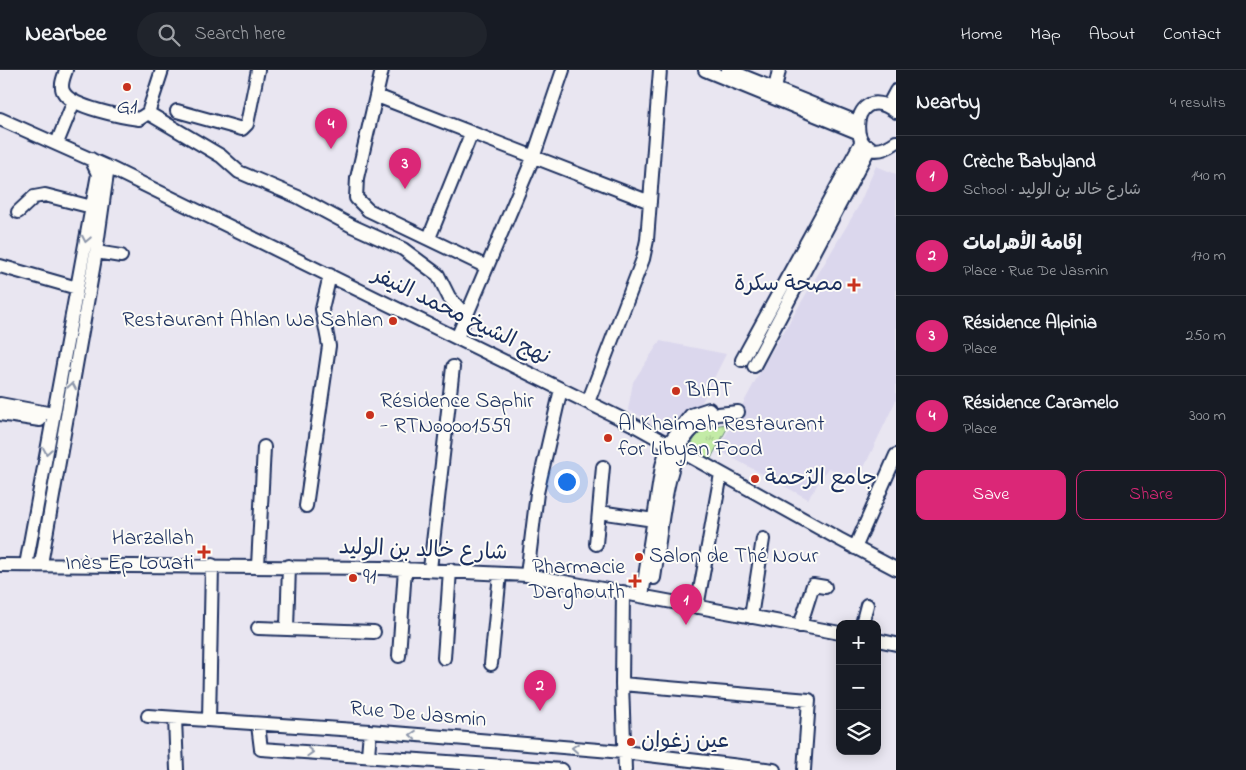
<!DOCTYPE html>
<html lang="en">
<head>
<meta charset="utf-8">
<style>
	:root { --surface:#171b24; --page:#20242c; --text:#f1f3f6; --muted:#9ea1a6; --line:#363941; --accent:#db2777 }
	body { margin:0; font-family:"Indie Flower","Playpen Sans Arabic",sans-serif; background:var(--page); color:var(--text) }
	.controls { position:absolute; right:15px; bottom:15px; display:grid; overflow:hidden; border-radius:10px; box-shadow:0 2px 12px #0003 }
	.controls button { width:45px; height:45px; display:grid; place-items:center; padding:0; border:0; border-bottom:1px solid var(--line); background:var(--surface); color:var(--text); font:25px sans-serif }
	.you { position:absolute; left:566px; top:411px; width:18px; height:18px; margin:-12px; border:4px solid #fff; border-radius:50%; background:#1a73e8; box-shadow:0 0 0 8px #1a73e833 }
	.badge { display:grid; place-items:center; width:32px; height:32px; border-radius:50%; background:var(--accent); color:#fff; font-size:16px; font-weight:700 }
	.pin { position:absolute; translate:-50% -41px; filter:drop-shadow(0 1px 2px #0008) }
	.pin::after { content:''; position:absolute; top:26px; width:18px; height:15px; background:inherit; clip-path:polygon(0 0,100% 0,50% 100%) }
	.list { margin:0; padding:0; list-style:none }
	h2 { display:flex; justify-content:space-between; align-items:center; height:65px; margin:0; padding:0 20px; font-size:21px }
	h2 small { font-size:16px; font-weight:400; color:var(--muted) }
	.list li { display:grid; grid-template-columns:32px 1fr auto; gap:15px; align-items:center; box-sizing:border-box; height:80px; padding:0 20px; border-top:1px solid var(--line) }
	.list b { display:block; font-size:19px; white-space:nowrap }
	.list p { margin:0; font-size:16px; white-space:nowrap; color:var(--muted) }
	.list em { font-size:16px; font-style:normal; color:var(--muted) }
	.actions { display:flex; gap:10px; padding:15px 20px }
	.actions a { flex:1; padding:11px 0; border:1px solid var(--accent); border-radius:10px; text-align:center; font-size:18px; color:var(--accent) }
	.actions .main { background:var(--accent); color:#fff }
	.icon { flex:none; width:28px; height:28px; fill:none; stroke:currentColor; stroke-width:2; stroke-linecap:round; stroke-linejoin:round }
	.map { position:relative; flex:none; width:896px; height:700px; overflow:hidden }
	header { display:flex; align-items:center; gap:30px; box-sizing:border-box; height:70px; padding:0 25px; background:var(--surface); border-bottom:1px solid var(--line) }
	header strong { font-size:24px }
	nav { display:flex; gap:28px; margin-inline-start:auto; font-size:18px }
	.search { width:350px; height:45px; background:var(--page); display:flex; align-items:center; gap:12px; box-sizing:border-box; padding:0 18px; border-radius:28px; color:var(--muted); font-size:19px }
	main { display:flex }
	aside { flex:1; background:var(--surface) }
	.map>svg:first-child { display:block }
	.built { fill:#dbd7ed }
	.grass { fill:url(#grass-tufts); stroke:#6f8d82 }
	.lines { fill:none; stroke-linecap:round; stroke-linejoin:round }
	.minor-casing { stroke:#1b2f5e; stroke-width:16 }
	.minor { stroke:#fdfcf7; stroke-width:12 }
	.oneway { stroke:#8c96aa }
	.poi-dot { fill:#c8321e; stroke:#fdfcf7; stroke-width:2 }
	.labels { text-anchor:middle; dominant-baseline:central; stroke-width:4; stroke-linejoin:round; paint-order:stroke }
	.poi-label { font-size:22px; fill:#1b2f5e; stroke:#fdfcf7; text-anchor:start }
	.street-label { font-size:22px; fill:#1b2f5e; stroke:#fdfcf7 }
</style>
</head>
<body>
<header>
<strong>Nearbee</strong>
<div class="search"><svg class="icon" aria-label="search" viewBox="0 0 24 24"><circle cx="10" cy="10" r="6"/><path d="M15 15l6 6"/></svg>Search here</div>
<nav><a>Home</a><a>Map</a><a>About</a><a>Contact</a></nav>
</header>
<main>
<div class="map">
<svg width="896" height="700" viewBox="0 0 896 700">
	<defs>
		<pattern id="grass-tufts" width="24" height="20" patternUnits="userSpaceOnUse" patternTransform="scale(1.25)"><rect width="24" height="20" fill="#c3eba6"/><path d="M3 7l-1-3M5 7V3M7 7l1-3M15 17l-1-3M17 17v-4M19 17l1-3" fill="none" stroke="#a7ca91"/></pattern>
	</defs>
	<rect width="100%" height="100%" fill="#e9e6f1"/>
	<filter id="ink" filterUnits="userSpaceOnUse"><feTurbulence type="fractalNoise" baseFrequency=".02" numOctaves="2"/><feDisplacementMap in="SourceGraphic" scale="10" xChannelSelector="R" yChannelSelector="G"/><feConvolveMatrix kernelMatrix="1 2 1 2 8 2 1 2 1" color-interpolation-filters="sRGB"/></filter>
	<g filter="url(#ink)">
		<!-- built -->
		<path class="built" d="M 876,96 L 896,104 L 896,330 L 859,408 L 828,398 L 808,429 L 718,380 L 765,293 L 858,137 Z
			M 660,271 L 726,284 L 702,332 L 673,362 L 628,340 L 633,312 Z"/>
		<!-- grass -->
		<path class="grass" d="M 730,353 L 710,390 L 688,379 L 701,359 Z"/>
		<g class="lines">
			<defs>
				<path id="minor" d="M 66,0 C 64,7 59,16 64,23 C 72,37 123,47 139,49 L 148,43 L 162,0
					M 382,0 L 357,108 L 356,128 L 368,140 L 487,197
					M 705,0 L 857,62
					M 728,0 L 857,52
					M 775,19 L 779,0
					M 377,26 L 650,132
					M 888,36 L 896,21
					M 177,41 L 242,59 L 247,54 L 258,0
					M 896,42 C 846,4 845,108 896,72
					M 148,43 L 221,86 L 239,102 L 298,127 L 352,156 L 403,179 L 438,205 L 449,227 L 466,246
					M 0,49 L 108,97 L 632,354 L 839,469 L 896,499
					M 57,73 L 74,31
					M 18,142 L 34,127 L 45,125 L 92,137
					M 429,168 L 471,64
					M 96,182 L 121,186
					M 0,196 L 77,218
					M 457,268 L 533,88 L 563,0
					M 742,290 L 862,71
					M 754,296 L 870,77
					M 588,332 L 643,189 L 647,170 L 660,0
					M 0,334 L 53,344
					M 0,344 L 40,350
					M 718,344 L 738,342
					M 306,436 L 329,276 L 322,239 L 330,205
					M 599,442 L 654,450
					M 596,474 L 603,397
					M 855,478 L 896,385
					M 41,494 L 96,182 L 108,97
					M 0,495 L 383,498 L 527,505 L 840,563
					M 26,495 L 98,104 L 91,89
					M 258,496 L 264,377
					M 430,499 L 453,297
					M 527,505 L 537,423 L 561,319
					M 654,508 C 660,472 665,390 689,363 C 696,355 704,351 714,346
					M 623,522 L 622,614 L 625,700
					M 642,526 L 662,396 L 668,374 L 691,345 L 709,339
					M 697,537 L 721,404
					M 751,547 L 763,469
					M 862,554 L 867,535
					M 800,556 L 813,515 L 825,517
					M 258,558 L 374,562
					M 287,558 L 289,496
					M 877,570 L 896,574
					M 399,586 L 405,498
					M 444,588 L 450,500
					M 491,594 L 500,504
					M 622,614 L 809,630 L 804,700
					M 148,646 L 370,661 L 623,682 L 774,700
					M 175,648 L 177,700
					M 209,650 L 212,495
					M 258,655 L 261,679 L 562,700
					M 368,685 L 370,661"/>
			</defs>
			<!-- minor casing -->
			<use href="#minor" class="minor-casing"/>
			<!-- minor -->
			<use href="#minor" class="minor"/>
		</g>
		<!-- one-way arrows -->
		<defs><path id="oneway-chevron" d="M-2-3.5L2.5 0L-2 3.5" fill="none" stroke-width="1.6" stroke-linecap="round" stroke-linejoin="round" transform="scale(1.25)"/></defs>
		<g class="oneway">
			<use href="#oneway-chevron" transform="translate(86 169) rotate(101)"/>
			<use href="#oneway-chevron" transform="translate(72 316) rotate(-80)"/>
			<use href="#oneway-chevron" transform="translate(47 381) rotate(100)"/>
			<use href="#oneway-chevron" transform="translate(413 665) rotate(-175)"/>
			<use href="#oneway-chevron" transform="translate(575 678) rotate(-175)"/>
			<use href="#oneway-chevron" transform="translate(310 682) rotate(3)"/>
		</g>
	</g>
	<!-- markers -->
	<g class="poi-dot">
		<circle cx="127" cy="17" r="5"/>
		<path d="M851.5 207.5h5v5h5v5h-5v5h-5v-5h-5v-5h5z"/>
		<circle cx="393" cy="251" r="5"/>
		<circle cx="676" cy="321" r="5"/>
		<circle cx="370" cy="345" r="5"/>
		<circle cx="608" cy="368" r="5"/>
		<circle cx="755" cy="409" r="5"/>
		<path d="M201.5 474.5h5v5h5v5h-5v5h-5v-5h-5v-5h5z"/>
		<circle cx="639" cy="487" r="5"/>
		<circle cx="353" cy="508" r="5"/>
		<path d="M632.5 503.5h5v5h5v5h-5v5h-5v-5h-5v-5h5z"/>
		<circle cx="631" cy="672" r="5"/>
	</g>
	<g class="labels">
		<!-- poi labels -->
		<g class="poi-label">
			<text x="127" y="38" text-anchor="middle">G1</text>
			<text x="843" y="215" text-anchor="end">مصحة سكرة</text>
			<text x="383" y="251" text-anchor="end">Restaurant Ahlan Wa Sahlan</text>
			<text x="686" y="321">BIAT</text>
			<text x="380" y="332">Résidence Saphir<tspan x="380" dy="25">- RTN00001559</tspan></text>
			<text x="618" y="355">Al Khaimah Restaurant<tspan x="618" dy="25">for Libyan Food</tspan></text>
			<text x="765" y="409">جامع الرٌحمة</text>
			<text x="194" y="469" text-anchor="end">Harzallah<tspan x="194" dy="25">Inès Ep Louati</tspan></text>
			<text x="649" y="487">Salon de Thé Nour</text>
			<text x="625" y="498" text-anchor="end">Pharmacie<tspan x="625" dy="25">Darghouth</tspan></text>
			<text x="363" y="508">91</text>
			<text x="641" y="672">عين زغوان</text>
		</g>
		<!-- street labels -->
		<g class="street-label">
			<text transform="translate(461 247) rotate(26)">نهج الشيخ محمد النيفر</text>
			<text transform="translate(423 481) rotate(2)">شارع خالد بن الوليد</text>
			<text transform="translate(418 645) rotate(5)">Rue De Jasmin</text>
		</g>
	</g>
</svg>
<div class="controls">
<button>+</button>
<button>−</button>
<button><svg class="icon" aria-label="layers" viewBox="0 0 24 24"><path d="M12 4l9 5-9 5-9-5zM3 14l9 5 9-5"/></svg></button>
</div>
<div class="you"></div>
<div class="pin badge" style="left:686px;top:555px">1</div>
<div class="pin badge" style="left:540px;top:641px">2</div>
<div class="pin badge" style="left:405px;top:119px">3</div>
<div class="pin badge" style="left:331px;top:79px">4</div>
</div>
<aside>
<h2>Nearby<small>4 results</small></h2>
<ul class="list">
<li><span class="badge">1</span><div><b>Crèche Babyland</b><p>School · شارع خالد بن الوليد</p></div><em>140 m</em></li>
<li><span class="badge">2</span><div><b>إقامة الأهرامات</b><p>Place · Rue De Jasmin</p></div><em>170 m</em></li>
<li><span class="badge">3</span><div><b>Résidence Alpinia</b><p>Place</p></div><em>250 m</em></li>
<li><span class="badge">4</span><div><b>Résidence Caramelo</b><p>Place</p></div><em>300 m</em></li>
</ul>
<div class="actions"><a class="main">Save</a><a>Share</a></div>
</aside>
</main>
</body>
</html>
